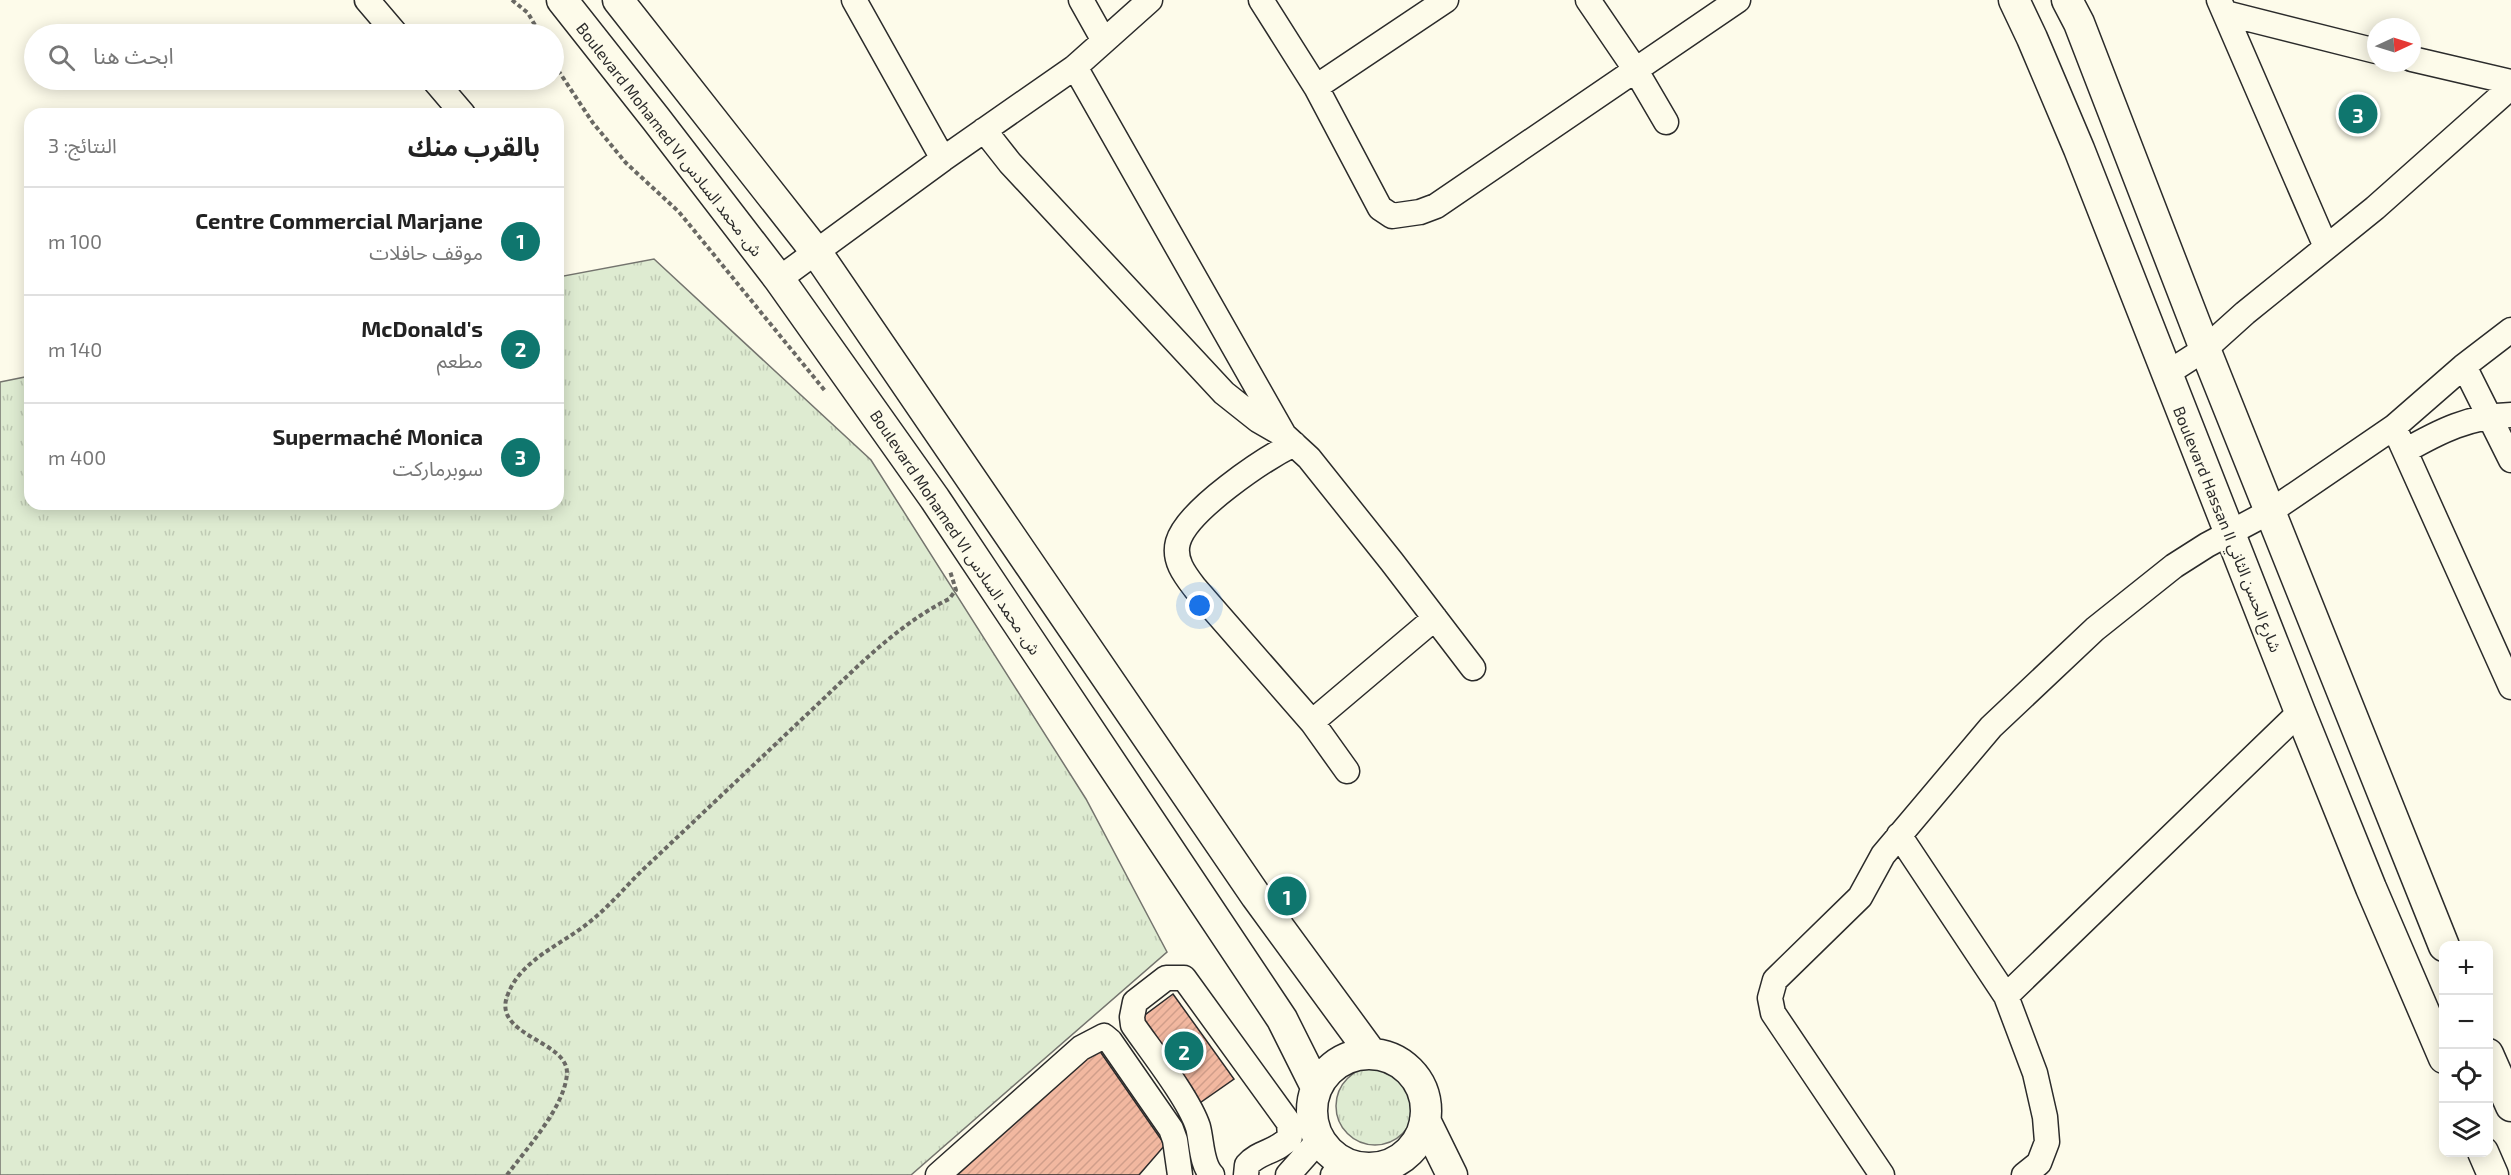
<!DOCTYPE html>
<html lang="ar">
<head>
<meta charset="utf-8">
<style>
	:root { --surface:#fff; --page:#f6f6f6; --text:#222; --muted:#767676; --line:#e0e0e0; --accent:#0f766e }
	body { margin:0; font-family:"Exo 2","Noto Sans Arabic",sans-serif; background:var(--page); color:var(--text); direction:rtl }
	.controls { position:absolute; right:18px; bottom:18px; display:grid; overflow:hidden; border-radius:12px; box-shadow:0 3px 15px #0003 }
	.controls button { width:54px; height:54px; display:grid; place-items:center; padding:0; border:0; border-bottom:2px solid var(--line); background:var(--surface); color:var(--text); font:30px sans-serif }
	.compass { position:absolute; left:2367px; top:18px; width:54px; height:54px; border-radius:50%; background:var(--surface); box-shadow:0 3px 15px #0003; rotate:86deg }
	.you { position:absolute; left:1200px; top:606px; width:21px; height:21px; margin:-15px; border:4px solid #fff; border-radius:50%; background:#1a73e8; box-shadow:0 0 0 9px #1a73e833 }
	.badge { display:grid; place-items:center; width:39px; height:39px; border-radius:50%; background:var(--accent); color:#fff; font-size:20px; font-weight:700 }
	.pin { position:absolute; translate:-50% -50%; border:3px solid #fff; box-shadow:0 2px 6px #0006 }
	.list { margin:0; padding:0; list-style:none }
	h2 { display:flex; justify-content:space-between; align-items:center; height:78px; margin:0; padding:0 24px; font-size:26px }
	h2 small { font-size:20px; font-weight:400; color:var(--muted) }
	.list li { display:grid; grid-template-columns:39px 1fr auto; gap:18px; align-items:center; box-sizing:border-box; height:108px; padding:0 24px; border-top:2px solid var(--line) }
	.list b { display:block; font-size:22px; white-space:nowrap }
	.list p { margin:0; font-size:20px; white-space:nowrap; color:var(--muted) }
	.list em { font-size:20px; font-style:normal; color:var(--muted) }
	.icon { flex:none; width:33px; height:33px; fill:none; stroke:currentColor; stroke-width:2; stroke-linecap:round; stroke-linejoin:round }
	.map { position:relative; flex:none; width:2511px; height:1175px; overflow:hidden; direction:ltr }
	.search { position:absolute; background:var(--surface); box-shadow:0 3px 15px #0003; left:24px; top:24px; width:540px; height:66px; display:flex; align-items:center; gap:15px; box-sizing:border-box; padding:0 21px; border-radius:33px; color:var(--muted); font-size:22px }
	.panel { position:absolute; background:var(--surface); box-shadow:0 3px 15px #0003; left:24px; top:108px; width:540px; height:402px; border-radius:18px; direction:rtl }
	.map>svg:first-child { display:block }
	.grass { fill:url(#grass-tufts); stroke:#74746e; stroke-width:1.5 }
	.building { fill:url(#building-hatch); stroke:#2b2b2b; stroke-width:1.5 }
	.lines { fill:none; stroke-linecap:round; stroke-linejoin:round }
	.minor-casing { stroke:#2b2b2b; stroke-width:27 }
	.major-casing { stroke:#2b2b2b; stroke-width:33 }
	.path { stroke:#6a6964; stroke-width:4; stroke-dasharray:4.5 3; stroke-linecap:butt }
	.minor { stroke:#fdfbea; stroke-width:24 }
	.major { stroke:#fdfbea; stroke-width:30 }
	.labels { text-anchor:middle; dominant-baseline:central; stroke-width:4.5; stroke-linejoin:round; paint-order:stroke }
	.street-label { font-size:16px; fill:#2b2b2b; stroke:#fdfbea }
</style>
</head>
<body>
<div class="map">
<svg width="2511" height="1175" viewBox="0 0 2511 1175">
	<defs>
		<pattern id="grass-tufts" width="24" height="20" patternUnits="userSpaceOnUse" patternTransform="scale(1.5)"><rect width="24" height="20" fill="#deebd1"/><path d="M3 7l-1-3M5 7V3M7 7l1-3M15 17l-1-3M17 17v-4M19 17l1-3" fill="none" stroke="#bfcab4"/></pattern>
		<pattern id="building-hatch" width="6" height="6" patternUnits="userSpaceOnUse" patternTransform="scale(1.5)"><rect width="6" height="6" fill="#f2b8a0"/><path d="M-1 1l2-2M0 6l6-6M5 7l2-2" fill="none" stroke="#d09e8a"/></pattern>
	</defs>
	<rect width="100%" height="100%" fill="#fdfbea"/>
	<!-- grass -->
	<path class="grass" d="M 654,259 L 871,460 L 1086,799 L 1167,952 L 911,1175 L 0,1175 L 0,382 L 30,376 L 30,504 L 558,504 L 558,277 Z
		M1336 1106a39 39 0 1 1 78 0a39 39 0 1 1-78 0Z"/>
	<!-- building -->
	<path class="building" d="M 1173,994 L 1234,1079 L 1194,1107 L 1134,1023 Z
		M 1097,1047 L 1165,1145 L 1139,1175 L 956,1175 Z"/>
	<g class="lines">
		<defs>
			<path id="minor" d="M 367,0 L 396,34
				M 854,0 L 943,159
				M 1081,0 L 1104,41
				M 1261,0 L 1316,87 L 1380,208 L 1392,216 L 1420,212 L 1436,206 L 1738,0
				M 1588,0 L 1635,69 L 1666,122
				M 2219,0 L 2326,247
				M 2225,13 L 2376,51
				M 2412,59 L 2511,82
				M 1075,67 L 1284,435
				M 434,80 L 463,114
				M 1316,87 L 1446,0
				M 984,130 L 1010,163 L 1224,393 L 1258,420 L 1284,435 L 1309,458 L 1392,562 L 1473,668
				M 779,279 L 943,159 L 1075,67 L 1150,0
				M 2464,366 L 2511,460
				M 2166,374 L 2205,349 L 2245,313 L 2375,208 L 2511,87
				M 2394,427 L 2511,687
				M 1294,444 C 1264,459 1187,510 1178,542 C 1173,560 1185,575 1195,588 L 1312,722 L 1347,771
				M 2405,451 C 2440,431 2470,416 2511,415
				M 1312,722 L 1435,618
				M 1899,835 L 2006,996 L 2035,1073 L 2045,1117 L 2047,1142 L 2039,1163 L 2024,1175
				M 2006,996 L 2300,712
				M 938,1175 L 1081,1048 L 1104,1036 L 1110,1041 L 1171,1129 L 1175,1140 L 1180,1175
				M 1212,1175 C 1201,1164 1202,1142 1198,1127 C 1189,1099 1151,1051 1133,1025 L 1132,1017 L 1135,1002 L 1166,978 L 1184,978 L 1289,1123 L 1290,1137 C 1278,1152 1259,1151 1247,1165 L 1246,1175
				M 1288,1175 L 1319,1140
				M 1333,1175 L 1344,1163
				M 1372,1175 L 1373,1168
				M 1882,1175 L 1773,1013 L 1770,998 L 1775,980 L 1860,897 L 1883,855 L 1991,727 L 2095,629 L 2174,566 L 2207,545 L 2271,511 L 2394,427 L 2464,366 L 2511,330"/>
			<path id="major" d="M 562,0 L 656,119 L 779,279 L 935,499 L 1282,1019 L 1316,1087
				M 618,0 L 817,253 L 1256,896 L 1371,1053
				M 2014,0 L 2032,38 L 2079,149 L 2300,712 L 2371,888 L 2444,1058
				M 2067,0 L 2079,23 L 2205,349 L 2444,946
				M 2488,1054 L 2511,1106
				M1312 1111a57 57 0 1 1 114 0a57 57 0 1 1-114 0Z
				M 1425,1120 L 1452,1175
				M 2483,1152 L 2493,1175"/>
		</defs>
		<!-- minor casing -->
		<use href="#minor" class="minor-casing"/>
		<!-- major casing -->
		<use href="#major" class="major-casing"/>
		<!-- path -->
		<path class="path" d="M 512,0 L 528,13 L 540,34
			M 554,64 L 593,123 L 626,163 L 679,212 L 826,392
			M 507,1175 C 527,1148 564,1108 567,1074 C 569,1040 490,1036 508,994 C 522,958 564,944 592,920 C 613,903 630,881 650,863 C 706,810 762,757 819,703 C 859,665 899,624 949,599 L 956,590 L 950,571"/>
		<!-- minor -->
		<use href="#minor" class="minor"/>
		<!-- major -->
		<use href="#major" class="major"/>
	</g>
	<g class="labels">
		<!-- street labels -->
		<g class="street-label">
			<text transform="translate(670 139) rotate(52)">Boulevard Mohamed VI ش. محمد السادس</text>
			<text transform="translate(2228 529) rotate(68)">Boulevard Hassan II شارع الحسن الثاني</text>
			<text transform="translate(956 532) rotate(56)">Boulevard Mohamed VI ش. محمد السادس</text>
		</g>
	</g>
</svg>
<div class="controls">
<button>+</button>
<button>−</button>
<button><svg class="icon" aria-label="locate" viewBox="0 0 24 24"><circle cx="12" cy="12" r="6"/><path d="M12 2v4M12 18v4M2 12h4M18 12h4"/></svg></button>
<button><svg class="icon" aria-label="layers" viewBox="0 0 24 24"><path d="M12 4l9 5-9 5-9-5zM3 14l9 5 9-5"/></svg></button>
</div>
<svg class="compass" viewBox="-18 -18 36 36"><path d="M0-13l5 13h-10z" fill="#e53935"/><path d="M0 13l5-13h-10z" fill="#767676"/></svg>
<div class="you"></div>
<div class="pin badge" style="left:1287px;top:896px">1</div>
<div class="pin badge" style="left:1184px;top:1051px">2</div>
<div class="pin badge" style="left:2358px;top:114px">3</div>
<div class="search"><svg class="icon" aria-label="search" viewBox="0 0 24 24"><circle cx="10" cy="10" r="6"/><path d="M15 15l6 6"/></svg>ابحث هنا</div>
<section class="panel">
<h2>بالقرب منك<small>النتائج: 3</small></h2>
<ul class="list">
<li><span class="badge">1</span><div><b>Centre Commercial Marjane</b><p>موقف حافلات</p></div><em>100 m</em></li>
<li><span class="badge">2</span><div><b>McDonald's</b><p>مطعم</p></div><em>140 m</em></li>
<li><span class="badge">3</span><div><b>Supermaché Monica</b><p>سوبرماركت</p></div><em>400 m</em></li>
</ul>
</section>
</div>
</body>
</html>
